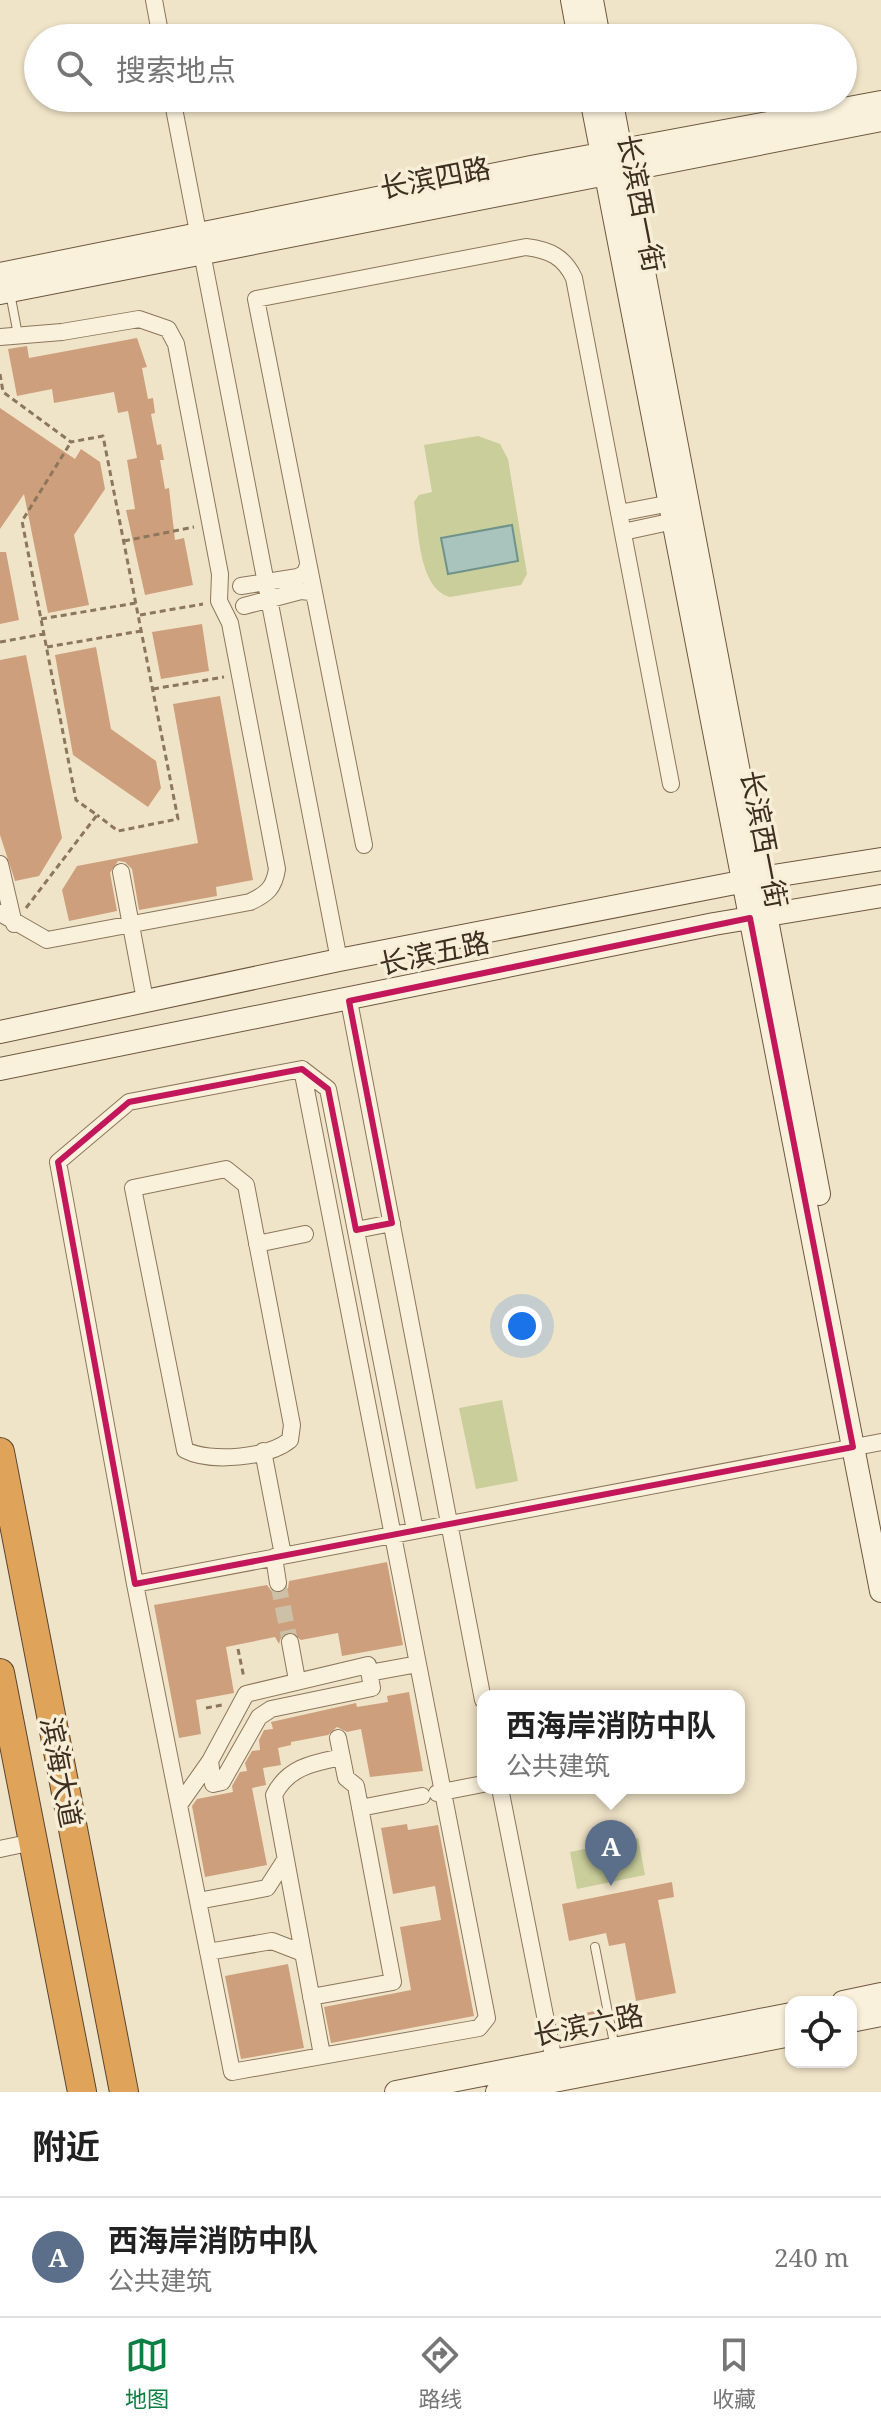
<!DOCTYPE html>
<html lang="zh">
<head>
<meta charset="utf-8">
<style>
	:root { --surface:#fff; --page:#f6f6f6; --text:#222; --muted:#767676; --line:#e0e0e0; --accent:#0b8043 }
	body { margin:0; font-family:"Noto Serif","Noto Sans SC",serif; background:var(--page); color:var(--text) }
	.controls { position:absolute; right:24px; bottom:24px; display:grid; overflow:hidden; border-radius:16px; box-shadow:0 2px 6px #0004 }
	.controls button { width:72px; height:72px; display:grid; place-items:center; padding:0; border:0; border-bottom:2px solid var(--line); background:var(--surface); color:var(--text); font:40px sans-serif }
	.you { position:absolute; left:522px; top:1326px; width:28px; height:28px; margin:-20px; border:6px solid #fff; border-radius:50%; background:#1a73e8; box-shadow:0 0 0 12px #1a73e833 }
	.badge { display:grid; place-items:center; width:52px; height:52px; border-radius:50%; background:var(--accent); color:#fff; font-size:26px; font-weight:700 }
	.pin { position:absolute; translate:-50% -66px; filter:drop-shadow(0 2px 4px #0008) }
	.pin::after { content:''; position:absolute; top:42px; width:28px; height:24px; background:inherit; clip-path:polygon(0 0,100% 0,50% 100%) }
	.popup { position:absolute; left:477px; top:1690px; width:268px; height:104px; box-sizing:border-box; display:grid; place-content:center; border-radius:16px; background:var(--surface); filter:drop-shadow(0 2px 6px #0005); font-size:26px; white-space:nowrap; color:var(--muted) }
	.popup b { font-size:30px; color:var(--text) }
	.popup::after { content:''; position:absolute; left:50%; top:100%; margin-left:-16px; border:16px solid transparent; border-top-color:var(--surface) }
	.list { margin:0; padding:0; list-style:none }
	h2 { display:flex; justify-content:space-between; align-items:center; height:104px; margin:0; padding:0 32px; font-size:34px }
	h2 small { font-size:26px; font-weight:400; color:var(--muted) }
	.list li { display:grid; grid-template-columns:52px 1fr auto; gap:24px; align-items:center; box-sizing:border-box; height:120px; padding:0 32px; border-top:2px solid var(--line) }
	.list b { display:block; font-size:30px; white-space:nowrap }
	.list p { margin:0; font-size:26px; white-space:nowrap; color:var(--muted) }
	.list em { font-size:26px; font-style:normal; color:var(--muted) }
	.icon { flex:none; width:44px; height:44px; fill:none; stroke:currentColor; stroke-width:2; stroke-linecap:round; stroke-linejoin:round }
	.map { position:relative; flex:none; width:881px; height:2092px; overflow:hidden }
	.search { position:absolute; background:var(--surface); box-shadow:0 2px 6px #0004; left:24px; right:24px; top:24px; height:88px; display:flex; align-items:center; gap:20px; box-sizing:border-box; padding:0 28px; border-radius:44px; color:var(--muted); font-size:30px }
	.sheet { height:224px; background:var(--surface) }
	nav { display:flex; justify-content:space-around; align-items:center; box-sizing:border-box; height:112px; border-top:2px solid var(--line); background:var(--surface); font-size:22px; color:var(--muted) }
	nav a { display:grid; justify-items:center; gap:4px }
	nav .on { color:var(--accent) }
	.map>svg:first-child { display:block }
	.green { fill:#c9ce9b }
	.water { fill:#a9c4bc; stroke:#6f938a; stroke-width:2 }
	.building { fill:#ce9f7d }
	.lines { fill:none; stroke-linecap:round; stroke-linejoin:round }
	.street-tunnel { stroke:#ccc0a6; stroke-width:16; stroke-dasharray:16 8; stroke-linecap:butt }
	.lane-casing { stroke:#8c765c; stroke-width:10 }
	.street-casing { stroke:#8c765c; stroke-width:18 }
	.secondary-casing { stroke:#6e573f; stroke-width:24 }
	.highway-casing { stroke:#5a4430; stroke-width:30 }
	.path { stroke:#8c765c; stroke-width:3; stroke-dasharray:6 4; stroke-linecap:butt }
	.lane { stroke:#faf1dc; stroke-width:8 }
	.street { stroke:#faf1dc; stroke-width:16 }
	.secondary { stroke:#faf1dc; stroke-width:22 }
	.highway { stroke:#dfa459; stroke-width:28 }
	.marked { fill:none; stroke:#c2185b; stroke-width:6; stroke-linejoin:round }
	.labels { text-anchor:middle; dominant-baseline:central; stroke-width:7; stroke-linejoin:round; paint-order:stroke }
	.street-label { font-size:28px; fill:#3d2e20; stroke:#f7eed8 }
</style>
</head>
<body>
<div class="map">
<svg width="881" height="2092" viewBox="0 0 881 2092">
	<rect width="100%" height="100%" fill="#f0e4c8"/>
	<!-- green -->
	<path class="green" d="M 478,436 L 500,444 L 508,459 L 527,574 L 521,585 L 450,597 C 418,588 419,530 414,502 L 419,495 L 432,492 L 424,445 Z
		M 502,1400 L 518,1481 L 476,1489 L 459,1408 Z
		M 638,1838 L 645,1875 L 577,1889 L 570,1852 Z"/>
	<!-- water -->
	<path class="water" d="M 512,525 L 518,561 L 448,574 L 441,538 Z"/>
	<!-- building -->
	<path class="building" d="M 137,338 L 147,367 L 142,368 L 148,399 L 153,398 L 155,413 L 151,414 L 157,445 L 161,444 L 164,460 L 160,460 L 165,489 L 169,488 L 175,540 L 184,538 L 193,585 L 145,595 L 126,510 L 135,509 L 127,460 L 137,458 L 128,411 L 118,413 L 114,392 L 54,403 L 52,389 L 17,396 L 8,349 L 27,346 L 29,358 Z
		M 0,408 L 75,459 L 81,449 L 100,462 L 105,489 L 74,535 L 89,605 L 48,613 L 24,494 L 0,529 Z
		M 0,552 L 6,552 L 19,620 L 0,624 Z
		M 202,624 L 209,671 L 161,679 L 152,632 Z
		M 96,647 L 111,729 L 156,761 L 161,788 L 148,807 L 73,755 L 55,655 Z
		M 26,655 L 62,838 L 39,876 L 15,881 L 0,835 L 0,660 Z
		M 220,696 L 253,880 L 216,887 L 217,896 L 139,910 L 132,869 L 125,862 L 118,861 L 110,873 L 117,911 L 69,921 L 62,890 L 77,866 L 198,843 L 173,704 Z
		M 387,1562 L 403,1645 L 342,1656 L 338,1633 L 301,1640 L 289,1631 L 282,1634 L 279,1644 L 275,1637 L 226,1647 L 234,1693 L 196,1700 L 201,1734 L 179,1738 L 154,1605 L 267,1585 L 273,1593 L 280,1594 L 288,1588 L 289,1581 Z
		M 409,1692 L 423,1771 L 370,1777 L 361,1729 L 347,1732 L 337,1727 L 328,1735 L 291,1742 L 291,1745 L 278,1748 L 281,1765 L 263,1768 L 266,1785 L 252,1788 L 267,1865 L 205,1877 L 192,1806 L 197,1799 L 233,1792 L 232,1786 L 240,1772 L 247,1771 L 245,1763 L 252,1751 L 260,1750 L 259,1740 L 264,1730 L 273,1729 L 271,1722 L 356,1703 L 357,1707 L 388,1702 L 387,1696 Z
		M 407,1824 L 408,1830 L 438,1825 L 474,2016 L 331,2043 L 324,2007 L 411,1990 L 400,1927 L 441,1920 L 435,1886 L 393,1894 L 381,1828 Z
		M 672,1882 L 674,1897 L 658,1900 L 676,1993 L 636,2001 L 625,1943 L 609,1946 L 606,1933 L 569,1941 L 562,1904 Z
		M 288,1964 L 304,2048 L 241,2059 L 225,1976 Z
		M 600,2010 L 602,2022 L 571,2028 L 569,2016 Z"/>
	<g class="lines">
		<!-- street-tunnel -->
		<path class="street-tunnel" d="M 278,1583 L 290,1642"/>
		<defs>
			<path id="lane" d="M 10,293 L 18,335
				M 595,1947 L 615,2048"/>
			<path id="street" d="M 154,0 L 161,38
				M 172,98 L 339,960
				M 0,337 L 62,332 L 139,319 L 168,329 L 176,344 L 220,574 L 219,601 L 230,623 L 277,869 C 274,888 267,894 250,902 L 47,940 L 0,913
				M 619,513 L 671,503
				M 623,532 L 674,521
				M 241,586 L 298,577 L 305,573 L 308,565
				M 244,606 L 301,591 L 310,592 L 315,597
				M 364,845 L 256,299 L 526,247 C 550,250 564,257 574,278 L 671,784
				M 0,864 L 14,924
				M 121,872 L 145,1000
				M 349,1001 L 483,1700
				M 302,1069 L 487,2018 L 479,2028 L 232,2072 L 135,1584 L 58,1162 L 129,1102 L 302,1069 L 328,1089 L 415,1530
				M 226,1169 L 246,1185 L 292,1425 L 290,1440 C 268,1458 210,1463 185,1450 L 133,1188 Z
				M 356,1230 L 392,1223
				M 257,1244 L 305,1234
				M 263,1451 L 283,1555
				M 274,1557 L 278,1583
				M 135,1584 L 881,1442
				M 290,1642 L 297,1680
				M 368,1665 L 372,1688 L 271,1709 L 259,1717 L 222,1782 L 213,1784 L 210,1761 L 246,1694 Z
				M 369,1673 L 418,1664
				M 500,1788 L 554,2061
				M 437,1793 L 483,1784
				M 179,1805 L 210,1761
				M 360,1808 L 422,1796
				M 0,1849 L 33,1842
				M 198,1901 L 267,1888 L 285,1860
				M 208,1952 L 272,1941 L 303,1953
				M 311,1997 L 393,1982 L 356,1786 L 346,1778 L 338,1738
				M 322,2055 L 274,1795 C 288,1767 313,1763 342,1757"/>
			<path id="secondary" d="M 572,0 L 579,38
				M 592,0 L 599,38
				M 591,98 L 881,1591
				M 611,98 L 819,1194
				M 0,274 L 531,167 L 881,102
				M 0,293 L 881,120
				M 0,1032 L 339,960 L 761,878 L 881,859
				M 0,1069 L 714,924 L 881,896
				M 843,2002 L 881,1994
				M 851,2021 L 881,2015
				M 396,2092 L 791,2014
				M 497,2092 L 791,2035"/>
			<path id="highway" d="M 0,1452 L 124,2092
				M 0,1673 L 82,2092"/>
		</defs>
		<!-- lane casing -->
		<use href="#lane" class="lane-casing"/>
		<!-- street casing -->
		<use href="#street" class="street-casing"/>
		<!-- secondary casing -->
		<use href="#secondary" class="secondary-casing"/>
		<!-- highway casing -->
		<use href="#highway" class="highway-casing"/>
		<!-- path -->
		<path class="path" d="M 0,374 L 3,392 L 71,442 L 103,436 L 178,819 L 118,831 L 97,815
			M 124,541 L 194,527
			M 140,615 L 203,604
			M 41,619 L 136,603
			M 0,642 L 44,634
			M 47,647 L 141,631
			M 153,689 L 224,677
			M 26,908 L 97,815 L 76,800 L 22,521 L 71,442
			M 238,1649 L 244,1678
			M 206,1708 L 222,1705"/>
		<!-- lane -->
		<use href="#lane" class="lane"/>
		<!-- street -->
		<use href="#street" class="street"/>
		<!-- secondary -->
		<use href="#secondary" class="secondary"/>
		<!-- highway -->
		<use href="#highway" class="highway"/>
	</g>
	<!-- marked area -->
	<path class="marked" d="M 750,918 L 853,1447 L 135,1584 L 58,1162 L 129,1102 L 302,1069 L 328,1089 L 356,1230 L 392,1223 L 349,1001 Z"/>
	<g class="labels">
		<!-- street labels -->
		<g class="street-label">
			<text transform="translate(435 177) rotate(-11)">长滨四路</text>
			<text transform="translate(642 203) rotate(79)">长滨西一街</text>
			<text transform="translate(765 839) rotate(79)">长滨西一街</text>
			<text transform="translate(434 952) rotate(-12)">长滨五路</text>
			<text transform="translate(62 1772) rotate(79)">滨海大道</text>
			<text transform="translate(588 2024) rotate(-11)">长滨六路</text>
		</g>
	</g>
</svg>
<div class="controls">
<button><svg class="icon" aria-label="locate" viewBox="0 0 24 24"><circle cx="12" cy="12" r="6"/><path d="M12 2v4M12 18v4M2 12h4M18 12h4"/></svg></button>
</div>
<div class="you"></div>
<div class="pin badge" style="left:611px;top:1886px;background:#5c6f8a">A</div>
<div class="popup"><b>西海岸消防中队</b>公共建筑</div>
<div class="search"><svg class="icon" aria-label="search" viewBox="0 0 24 24"><circle cx="10" cy="10" r="6"/><path d="M15 15l6 6"/></svg>搜索地点</div>
</div>
<section class="sheet">
<h2>附近<small></small></h2>
<ul class="list">
<li><span class="badge" style="background:#5c6f8a">A</span><div><b>西海岸消防中队</b><p>公共建筑</p></div><em>240 m</em></li>
</ul>
</section>
<nav>
<a class="on"><svg class="icon" aria-label="map" viewBox="0 0 24 24"><path d="M3 6l6-2 6 2 6-2v14l-6 2-6-2-6 2zM9 4v14M15 6v14"/></svg>地图</a>
<a><svg class="icon" aria-label="directions" viewBox="0 0 24 24"><path d="M12 3l9 9-9 9-9-9zM9 14v-3h6M13 9l2 2-2 2"/></svg>路线</a>
<a><svg class="icon" aria-label="saved" viewBox="0 0 24 24"><path d="M7 4h10v16l-5-4-5 4z"/></svg>收藏</a>
</nav>
</body>
</html>
